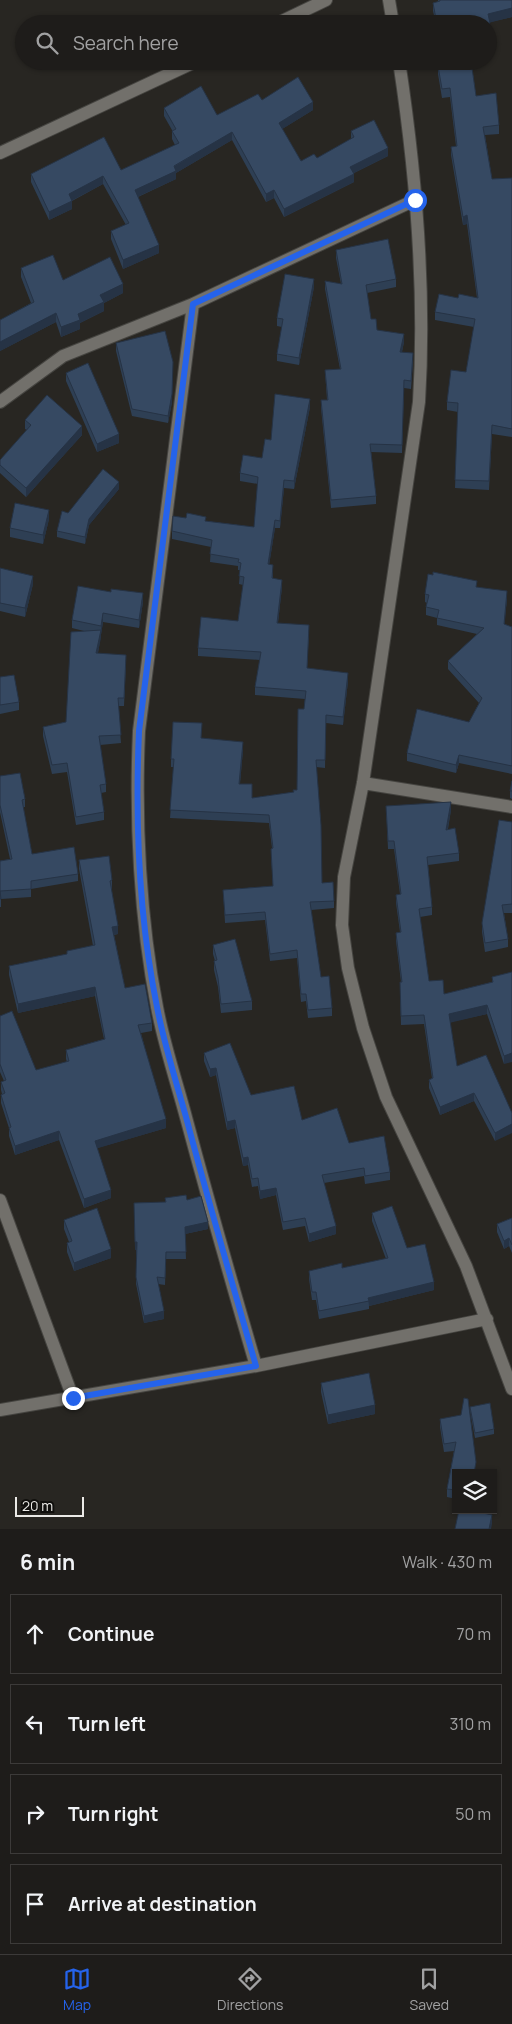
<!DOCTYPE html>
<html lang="en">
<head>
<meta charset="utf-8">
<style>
	:root { --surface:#1e1c1a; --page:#2b2927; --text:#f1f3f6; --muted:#a1a1a2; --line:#3c3a39; --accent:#2563eb }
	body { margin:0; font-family:Manrope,sans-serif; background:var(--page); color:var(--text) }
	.controls { position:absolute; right:15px; bottom:15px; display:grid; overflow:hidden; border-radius:0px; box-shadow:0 1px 4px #0004 }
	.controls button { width:45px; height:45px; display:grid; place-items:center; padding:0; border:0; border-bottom:1px solid var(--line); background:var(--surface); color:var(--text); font:25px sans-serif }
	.scale { position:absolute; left:15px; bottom:12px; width:69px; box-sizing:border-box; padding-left:5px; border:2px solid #ebeae7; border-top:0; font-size:14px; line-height:18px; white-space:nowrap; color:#ebeae7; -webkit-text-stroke:4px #100f0d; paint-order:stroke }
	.stop { position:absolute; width:15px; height:15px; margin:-11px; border:4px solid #2563eb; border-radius:50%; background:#fff }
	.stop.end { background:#2563eb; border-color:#fff; box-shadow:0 1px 5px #0008 }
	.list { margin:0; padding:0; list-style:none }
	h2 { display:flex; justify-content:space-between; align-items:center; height:65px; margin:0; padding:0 20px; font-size:21px }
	h2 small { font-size:16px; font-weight:400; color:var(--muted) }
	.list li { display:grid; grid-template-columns:32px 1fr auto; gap:15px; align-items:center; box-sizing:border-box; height:80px; margin:0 10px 10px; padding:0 10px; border:1px solid var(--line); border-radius:0px }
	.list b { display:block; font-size:19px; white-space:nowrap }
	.list em { font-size:16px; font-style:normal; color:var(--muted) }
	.icon { flex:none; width:28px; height:28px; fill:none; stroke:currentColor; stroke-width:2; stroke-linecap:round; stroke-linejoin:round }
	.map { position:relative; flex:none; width:512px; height:1529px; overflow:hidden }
	.search { position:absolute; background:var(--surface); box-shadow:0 1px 4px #0004; left:15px; right:15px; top:15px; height:55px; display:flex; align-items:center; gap:12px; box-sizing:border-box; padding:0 18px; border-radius:28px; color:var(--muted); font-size:19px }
	.sheet { height:425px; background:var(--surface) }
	nav { display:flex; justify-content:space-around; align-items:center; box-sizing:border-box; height:70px; border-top:1px solid var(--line); background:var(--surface); font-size:14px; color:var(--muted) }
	nav a { display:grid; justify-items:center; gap:2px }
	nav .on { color:var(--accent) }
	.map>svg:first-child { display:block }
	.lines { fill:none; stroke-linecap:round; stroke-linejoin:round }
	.street-casing { stroke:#454440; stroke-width:14 }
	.street { stroke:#72706b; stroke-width:12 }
	.wall { fill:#2e3f54 }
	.shaded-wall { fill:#263345 }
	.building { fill:#364962; stroke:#263345 }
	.route { stroke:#2563eb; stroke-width:6 }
</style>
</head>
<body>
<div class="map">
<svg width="512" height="1529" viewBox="0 0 512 1529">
	<rect width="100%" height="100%" fill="#282622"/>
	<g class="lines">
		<defs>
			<path id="street" d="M 389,0 L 393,24
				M 276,24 L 326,0
				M 399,61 C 416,173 426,289 419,402 L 363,783 L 344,877 L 342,925 L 348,968 L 363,1028 L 386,1097 L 466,1266 L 512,1389
				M 0,153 L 197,61
				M 193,304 L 139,731 C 135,821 140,920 157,1007 C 164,1045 177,1083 187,1121 C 209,1203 232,1284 256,1366
				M 0,402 L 63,356 L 193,304 L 415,200
				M 363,783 L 512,807
				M 0,1200 L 73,1398
				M 0,1410 L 256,1366 L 487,1319"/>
		</defs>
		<!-- street casing -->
		<use href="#street" class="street-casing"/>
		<!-- street -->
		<use href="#street" class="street"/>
	</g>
	<!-- wall -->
	<path class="wall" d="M 438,0 L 512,0 L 512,17 L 490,22 L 490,31 L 488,31 L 488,24 L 436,24 L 433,11 L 433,3 L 438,2 Z
		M 443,61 L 471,61 L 476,96 L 499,125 L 499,134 L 485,135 L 492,179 L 512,178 L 512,437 L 492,434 L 489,490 L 455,488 L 458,412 L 447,410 L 447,402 L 466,372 L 474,327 L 435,320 L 435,312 L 458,298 L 477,298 L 467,224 L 463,225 L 451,155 L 451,147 L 456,146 L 450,97 L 442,98 L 438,74 L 438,66 L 444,65 Z
		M 262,100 L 313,110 L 282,129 L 301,161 L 317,158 L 351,139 L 351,131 L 388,156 L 354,173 L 354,182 L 284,217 L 274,198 L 266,202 L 232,140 L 176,173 L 176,179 L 138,197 L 159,253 L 123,269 L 111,239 L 111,231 L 126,225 L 103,184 L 72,201 L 72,209 L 49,220 L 31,182 L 31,174 L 121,170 L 175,145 L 172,139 L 172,130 L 164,116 L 164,108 L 217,115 Z
		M 336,250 L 396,279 L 396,287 L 367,293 L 371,319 L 377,330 L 404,342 L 402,352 L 413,361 L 411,389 L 404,388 L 402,453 L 371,452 L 376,496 L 376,504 L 331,508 L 321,408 L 321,400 L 327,400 L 325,370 L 340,369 L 325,289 L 325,281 L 341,284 L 336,258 Z
		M 21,268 L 63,280 L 123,293 L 104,303 L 104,311 L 80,323 L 80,329 L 61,337 L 56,322 L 0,351 L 0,320 L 31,303 L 21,277 Z
		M 314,287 L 299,365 L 277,361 L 277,354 L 282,327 L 277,326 L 277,318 Z
		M 116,343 L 172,402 L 168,423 L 132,416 L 116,351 Z
		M 66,373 L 119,443 L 97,452 L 66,381 Z
		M 310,407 L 294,489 L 284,488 L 280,528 L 275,528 L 269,565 L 273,573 L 273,578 L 282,587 L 278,623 L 309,633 L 307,668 L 348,681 L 343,725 L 326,723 L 325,768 L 316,767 L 322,883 L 334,901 L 334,908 L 311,910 L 321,977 L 332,1008 L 332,1016 L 308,1018 L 306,1001 L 301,1002 L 297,958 L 270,961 L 265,920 L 225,923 L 223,890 L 273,886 L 271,856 L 272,848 L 269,823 L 170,818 L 174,767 L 171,767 L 171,759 L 202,738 L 243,750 L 240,784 L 252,798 L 294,792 L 297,790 L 305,699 L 255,695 L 255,687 L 260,660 L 198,656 L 198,648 L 238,621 L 243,585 L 239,584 L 240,570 L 238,570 L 238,566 L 210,562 L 211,547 L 172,539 L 172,531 L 206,521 L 254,527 L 258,484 L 240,481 L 240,473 L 262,458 L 271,440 Z
		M 25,420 L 82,435 L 26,497 L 0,473 L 0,460 L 27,430 L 25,429 Z
		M 119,489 L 89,525 L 85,544 L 57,537 L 57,531 L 68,513 Z
		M 49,519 L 43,544 L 10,537 L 10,528 Z
		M 0,568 L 33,584 L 25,617 L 0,611 Z
		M 477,587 L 507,599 L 504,624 L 512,627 L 512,774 L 459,763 L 456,773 L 407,761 L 407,753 L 469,722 L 479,703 L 448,669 L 448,661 L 477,634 L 437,625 L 437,618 L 426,615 L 426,607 L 427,603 L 425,602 L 425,594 Z
		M 143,602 L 139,628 L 103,622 L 98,653 L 126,663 L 124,706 L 118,706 L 121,743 L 100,745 L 106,784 L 106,792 L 101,793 L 104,812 L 104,820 L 76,825 L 67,772 L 52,774 L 43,736 L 43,727 L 66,722 L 84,631 L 72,628 L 72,620 Z
		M 0,677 L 19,702 L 19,710 L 0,714 Z
		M 0,776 L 25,799 L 25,807 L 23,807 L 32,854 L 78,874 L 78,881 L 31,889 L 31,897 L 1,899 L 1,907 L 0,907 L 0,861 L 10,859 L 0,812 Z
		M 512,781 L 512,799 L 510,798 L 510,791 Z
		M 386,806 L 451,810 L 448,829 L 459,853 L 459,861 L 428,865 L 432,907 L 432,915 L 420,917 L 429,981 L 444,994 L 492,982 L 492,977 L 512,972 L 504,1064 L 487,1014 L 450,1022 L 457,1066 L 512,1113 L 495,1141 L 474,1101 L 440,1115 L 429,1088 L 429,1080 L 432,1078 L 424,1024 L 401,1025 L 400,990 L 400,982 L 401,982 L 396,941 L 396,933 L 400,932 L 396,903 L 396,895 L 400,894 L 394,849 L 388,849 Z
		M 512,822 L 512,913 L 504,913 L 508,939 L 508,947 L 485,952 L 482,932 L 482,923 Z
		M 79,860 L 112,880 L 112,889 L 111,889 L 118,934 L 114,935 L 125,988 L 152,1023 L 152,1031 L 141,1033 L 166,1128 L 97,1148 L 111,1198 L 84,1208 L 59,1140 L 15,1155 L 9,1136 L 9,1128 L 1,1103 L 1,1095 L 2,1094 L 1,1090 L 1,1082 L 4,1081 L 0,1072 L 0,1016 L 36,1070 L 67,1062 L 66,1059 L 66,1050 L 104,1039 L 95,996 L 18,1013 L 9,975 L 9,966 L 67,954 L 67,951 L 93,946 L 79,869 Z
		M 213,945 L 252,1001 L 252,1010 L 221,1013 L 218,987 L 214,970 L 214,961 L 215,961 L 213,954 Z
		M 204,1053 L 251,1095 L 349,1143 L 390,1172 L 390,1180 L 365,1184 L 364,1176 L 324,1183 L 336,1234 L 309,1242 L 305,1226 L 283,1230 L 276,1195 L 260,1199 L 258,1186 L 252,1187 L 248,1165 L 243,1166 L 235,1128 L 227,1130 L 216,1075 L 210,1077 L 204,1061 Z
		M 165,1198 L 187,1200 L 208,1229 L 185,1234 L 186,1259 L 166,1259 L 165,1285 L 158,1284 L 164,1319 L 144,1323 L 136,1284 L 136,1249 L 135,1250 L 134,1203 L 165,1202 Z
		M 372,1213 L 407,1248 L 434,1290 L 369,1306 L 369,1309 L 319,1319 L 316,1300 L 312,1300 L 309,1279 L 309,1271 L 342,1268 L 386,1259 L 372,1221 Z
		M 512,1218 L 512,1253 L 509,1246 L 504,1249 L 497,1232 L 497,1224 Z
		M 64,1220 L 111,1258 L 74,1271 L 67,1252 L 67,1243 L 69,1242 L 64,1229 Z
		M 321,1383 L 375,1414 L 328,1424 L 321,1392 Z
		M 470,1407 L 494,1429 L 494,1434 L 475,1438 L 470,1411 Z
		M 440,1419 L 476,1470 L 456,1473 L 456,1499 L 447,1497 L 447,1489 L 454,1451 L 444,1452 L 440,1427 Z"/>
	<!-- shaded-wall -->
	<path class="shaded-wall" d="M 512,8 L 512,17 L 488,23 L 488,14 Z
		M 490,23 L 490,31 L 488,31 L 488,24 L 486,24 Z
		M 330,61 L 338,61 L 330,64 Z
		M 313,102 L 313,110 L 279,131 L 279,123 Z
		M 232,132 L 232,140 L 176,173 L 176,179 L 135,198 L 135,190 Z
		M 388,148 L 388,156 L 350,175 L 350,167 Z
		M 354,174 L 354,182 L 284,217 L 284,209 Z
		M 103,176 L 103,184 L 69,202 L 69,194 Z
		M 274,190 L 274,198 L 266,202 L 266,194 Z
		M 72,201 L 72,209 L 49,220 L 49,212 Z
		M 467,215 L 467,224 L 463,225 L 463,217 Z
		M 159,245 L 159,253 L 123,269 L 123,260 Z
		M 314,279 L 314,287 L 299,365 L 299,358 Z
		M 123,284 L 123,293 L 104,303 L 104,311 L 80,323 L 80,329 L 61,337 L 61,327 L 100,295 Z
		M 56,313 L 56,322 L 0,351 L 0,342 Z
		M 404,334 L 404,342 L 400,360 L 400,352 Z
		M 173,362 L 172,402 L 168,423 L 168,416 Z
		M 310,399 L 310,407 L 294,489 L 294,481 Z
		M 82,426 L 82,435 L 26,497 L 26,488 Z
		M 119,434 L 119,443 L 97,452 L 97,444 Z
		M 284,480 L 284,488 L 280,528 L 280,521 Z
		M 119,482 L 119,489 L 89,525 L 85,544 L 85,537 L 89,519 Z
		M 49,510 L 49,519 L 43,544 L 43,535 Z
		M 275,520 L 275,528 L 268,572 L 268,564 Z
		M 33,576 L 33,584 L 25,617 L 25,608 Z
		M 282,580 L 282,587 L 277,631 L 277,623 Z
		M 507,591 L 507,599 L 504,632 L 504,624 Z
		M 143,593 L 143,602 L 139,628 L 139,620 Z
		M 103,613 L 103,622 L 101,635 L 101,626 Z
		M 101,630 L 101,638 L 96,662 L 96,653 Z
		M 348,673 L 348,681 L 343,725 L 343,717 Z
		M 243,742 L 243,750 L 239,792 L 239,784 Z
		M 459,755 L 459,763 L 456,773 L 456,765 Z
		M 451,802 L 451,810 L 446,838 L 446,830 Z
		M 118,926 L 118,934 L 112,935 L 112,927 Z
		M 95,987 L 95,996 L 18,1013 L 18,1004 Z
		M 487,1005 L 487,1014 L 449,1023 L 449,1014 Z
		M 512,1053 L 512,1062 L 504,1064 L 504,1056 Z
		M 216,1068 L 216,1075 L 210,1077 L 210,1069 Z
		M 474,1093 L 474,1101 L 440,1115 L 440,1107 Z
		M 166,1119 L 166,1128 L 95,1149 L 95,1141 Z
		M 235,1120 L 235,1128 L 227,1130 L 227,1122 Z
		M 512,1124 L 512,1133 L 495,1141 L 495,1133 Z
		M 59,1131 L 59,1140 L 15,1155 L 15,1146 Z
		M 248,1157 L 248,1165 L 243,1166 L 243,1158 Z
		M 276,1188 L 276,1195 L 260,1199 L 260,1191 Z
		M 111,1190 L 111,1198 L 84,1208 L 84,1199 Z
		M 208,1222 L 208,1229 L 185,1234 L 185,1227 Z
		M 336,1226 L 336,1234 L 309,1242 L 309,1234 Z
		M 509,1238 L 509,1246 L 504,1249 L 504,1241 Z
		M 135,1242 L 137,1242 L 137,1249 L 135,1250 Z
		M 111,1249 L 111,1258 L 74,1271 L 74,1263 Z
		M 434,1282 L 434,1290 L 369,1306 L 368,1298 Z
		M 164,1311 L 164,1319 L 144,1323 L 144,1316 Z
		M 375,1405 L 375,1414 L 328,1424 L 328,1415 Z
		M 492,1515 L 492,1524 L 491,1529 L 489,1529 Z"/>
	<!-- building -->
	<path class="building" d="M 440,0 L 512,0 L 512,8 L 488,14 L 490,23 L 486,24 L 437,24 L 433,3 L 440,1 Z
		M 342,17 L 344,24 L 323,24 Z
		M 445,61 L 471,61 L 476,96 L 496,93 L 499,125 L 483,127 L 492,179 L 512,178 L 512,429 L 492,425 L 489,481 L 455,480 L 458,403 L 447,402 L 451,370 L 466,372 L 475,319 L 435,312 L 439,294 L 458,298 L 459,294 L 478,298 L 467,215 L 463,217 L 451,147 L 457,146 L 450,88 L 442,89 L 438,66 L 445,65 Z
		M 298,77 L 313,102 L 279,123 L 301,161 L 314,154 L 317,158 L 354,137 L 351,131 L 374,120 L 388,148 L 350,167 L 354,174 L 284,209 L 274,190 L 266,194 L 232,132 L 174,166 L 176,171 L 135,190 L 159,245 L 123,260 L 111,231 L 129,223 L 103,176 L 69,194 L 72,201 L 49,212 L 31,174 L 104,137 L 121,170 L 179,143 L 172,131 L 176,129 L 164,108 L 201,86 L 217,115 L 258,94 L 262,100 Z
		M 388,239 L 396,279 L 366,285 L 371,319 L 376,319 L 377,330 L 404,334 L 400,352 L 413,353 L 411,381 L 404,380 L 402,445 L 370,444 L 376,496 L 331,500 L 321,400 L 328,400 L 325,370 L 341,369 L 325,281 L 342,284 L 336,250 Z
		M 53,255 L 63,280 L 110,257 L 123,284 L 100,295 L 104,302 L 78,314 L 80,320 L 61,327 L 56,313 L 0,342 L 0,320 L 34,302 L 21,268 Z
		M 285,274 L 314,279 L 299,358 L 277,354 L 283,319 L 277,318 Z
		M 165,331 L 173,362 L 172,394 L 168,416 L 132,409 L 116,343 Z
		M 88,363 L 119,434 L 97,444 L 66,373 Z
		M 275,394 L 310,399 L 294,481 L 284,480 L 280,521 L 275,520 L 268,564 L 273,565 L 272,578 L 282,580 L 277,623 L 309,625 L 307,668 L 348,673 L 343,717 L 326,715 L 325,760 L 316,760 L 321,825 L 322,883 L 333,882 L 334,901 L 310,902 L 321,977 L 329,976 L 332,1008 L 308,1010 L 306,994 L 301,994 L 297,950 L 270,954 L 265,912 L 225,915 L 223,890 L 273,886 L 271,849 L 273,848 L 269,815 L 170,810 L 174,759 L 171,759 L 173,722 L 202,723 L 201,738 L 243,742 L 239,784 L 252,784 L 252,798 L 294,792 L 293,790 L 297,790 L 298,709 L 304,709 L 306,691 L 255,687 L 261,652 L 198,648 L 201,617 L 238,621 L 244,577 L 239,576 L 241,563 L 238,562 L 239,559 L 210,554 L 212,540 L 172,531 L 173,516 L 186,518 L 187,513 L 206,517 L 205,521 L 254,527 L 258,477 L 240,473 L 243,455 L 262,458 L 265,439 L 271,440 Z
		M 47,395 L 82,426 L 26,488 L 0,465 L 0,460 L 31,425 L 25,420 Z
		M 103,469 L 119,482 L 89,519 L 85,537 L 57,531 L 62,511 L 68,513 Z
		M 15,503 L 49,510 L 43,535 L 10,528 Z
		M 0,568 L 33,576 L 25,608 L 0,603 Z
		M 433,572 L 477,581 L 476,587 L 507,591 L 504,624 L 512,627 L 512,766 L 459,755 L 456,765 L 407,753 L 417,709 L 469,722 L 482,698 L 448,661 L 484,628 L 437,618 L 439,610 L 426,607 L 429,595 L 425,594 L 428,574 L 433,575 Z
		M 78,586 L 111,592 L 111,589 L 143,593 L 139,620 L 103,613 L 101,626 L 72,620 Z
		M 101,630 L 96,653 L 126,655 L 124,698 L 118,698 L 121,735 L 99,736 L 106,784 L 100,785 L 104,812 L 76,817 L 67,763 L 52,765 L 43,727 L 66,722 L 71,632 Z
		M 14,675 L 19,702 L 0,705 L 0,677 Z
		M 20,773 L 25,799 L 22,800 L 32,854 L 74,847 L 78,874 L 31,881 L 31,889 L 0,891 L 1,899 L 0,899 L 0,861 L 12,859 L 0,805 L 0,776 Z
		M 512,781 L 512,791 L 510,791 Z
		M 451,802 L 446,830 L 455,828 L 459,853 L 427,857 L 432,907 L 419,909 L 429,981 L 443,980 L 444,994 L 493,982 L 492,977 L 512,972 L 512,1053 L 504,1056 L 487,1005 L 449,1014 L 457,1066 L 486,1055 L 512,1113 L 512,1124 L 495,1133 L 474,1093 L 440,1107 L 429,1080 L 433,1078 L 424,1015 L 401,1016 L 400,982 L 402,982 L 396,933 L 401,932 L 396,895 L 401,894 L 394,841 L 388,841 L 386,806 Z
		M 499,820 L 512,822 L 512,904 L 502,905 L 508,939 L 485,943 L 482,923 Z
		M 109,856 L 112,880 L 110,881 L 118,926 L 112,927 L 125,988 L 145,984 L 152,1023 L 138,1025 L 166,1119 L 95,1141 L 111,1190 L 84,1199 L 59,1131 L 15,1146 L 9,1128 L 11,1127 L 1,1095 L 5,1093 L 1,1082 L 6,1080 L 0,1064 L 0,1016 L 12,1011 L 36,1070 L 69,1061 L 66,1050 L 105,1039 L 95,987 L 18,1004 L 9,966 L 67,954 L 67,951 L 95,945 L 79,860 Z
		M 235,939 L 252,1001 L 221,1004 L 218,978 L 214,961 L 217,960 L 213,945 Z
		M 230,1043 L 251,1095 L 294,1086 L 302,1120 L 337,1108 L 349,1143 L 384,1136 L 390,1172 L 365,1176 L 364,1168 L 322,1175 L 336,1226 L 309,1234 L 305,1218 L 283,1222 L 276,1188 L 260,1191 L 258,1178 L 252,1179 L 248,1157 L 243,1158 L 235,1120 L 227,1122 L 216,1068 L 210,1069 L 204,1053 Z
		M 186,1195 L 187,1200 L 201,1196 L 208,1222 L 185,1227 L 186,1252 L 166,1252 L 165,1278 L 157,1277 L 164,1311 L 144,1316 L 136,1277 L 137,1242 L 135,1242 L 134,1203 L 166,1202 L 165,1198 Z
		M 392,1206 L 407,1248 L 425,1244 L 434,1282 L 368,1298 L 369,1301 L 319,1311 L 316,1292 L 312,1292 L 309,1271 L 342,1263 L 342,1268 L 388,1258 L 372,1213 Z
		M 97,1208 L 111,1249 L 74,1263 L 67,1243 L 72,1241 L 64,1220 Z
		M 512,1218 L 512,1245 L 509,1238 L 504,1241 L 497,1224 Z
		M 369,1373 L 375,1405 L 328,1415 L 321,1383 Z
		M 464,1398 L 468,1399 L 476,1462 L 474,1473 L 456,1473 L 456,1490 L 447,1489 L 456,1442 L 444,1444 L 440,1419 L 461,1415 Z
		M 490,1403 L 494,1429 L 475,1433 L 470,1407 Z
		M 459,1510 L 469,1510 L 492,1515 L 489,1529 L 455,1529 Z"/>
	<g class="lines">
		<!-- route -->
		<path class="route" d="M 73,1398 L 256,1366 C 232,1283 208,1200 186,1117 C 176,1081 164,1044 157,1007 C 139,918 135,822 139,731 L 193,304 L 415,200"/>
	</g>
</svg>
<div class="controls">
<button><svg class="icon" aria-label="layers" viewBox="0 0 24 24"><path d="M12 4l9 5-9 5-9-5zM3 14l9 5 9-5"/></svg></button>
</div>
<div class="scale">20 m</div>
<div class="stop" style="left:415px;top:200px"></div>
<div class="stop end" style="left:73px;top:1398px"></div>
<div class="search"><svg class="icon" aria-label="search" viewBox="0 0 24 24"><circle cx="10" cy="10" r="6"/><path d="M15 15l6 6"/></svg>Search here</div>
</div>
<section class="sheet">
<h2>6 min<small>Walk · 430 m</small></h2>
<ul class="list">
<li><svg class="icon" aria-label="ahead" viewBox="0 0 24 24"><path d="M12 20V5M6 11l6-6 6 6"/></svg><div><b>Continue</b></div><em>70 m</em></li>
<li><svg class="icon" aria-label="left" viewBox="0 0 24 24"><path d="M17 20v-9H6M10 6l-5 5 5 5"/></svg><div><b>Turn left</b></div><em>310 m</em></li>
<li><svg class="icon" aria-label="right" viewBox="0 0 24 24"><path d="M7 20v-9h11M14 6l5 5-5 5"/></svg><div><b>Turn right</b></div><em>50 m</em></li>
<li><svg class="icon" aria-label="arrive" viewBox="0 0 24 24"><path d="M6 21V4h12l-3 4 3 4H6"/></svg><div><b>Arrive at destination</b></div></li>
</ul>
</section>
<nav>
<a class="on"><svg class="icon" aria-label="map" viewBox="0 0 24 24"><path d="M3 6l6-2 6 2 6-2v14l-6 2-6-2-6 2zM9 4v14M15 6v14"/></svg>Map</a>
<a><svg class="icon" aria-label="directions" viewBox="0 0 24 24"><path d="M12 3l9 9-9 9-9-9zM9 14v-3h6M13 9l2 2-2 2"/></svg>Directions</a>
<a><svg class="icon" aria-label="saved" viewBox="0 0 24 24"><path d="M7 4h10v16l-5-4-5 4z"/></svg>Saved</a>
</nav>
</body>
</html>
